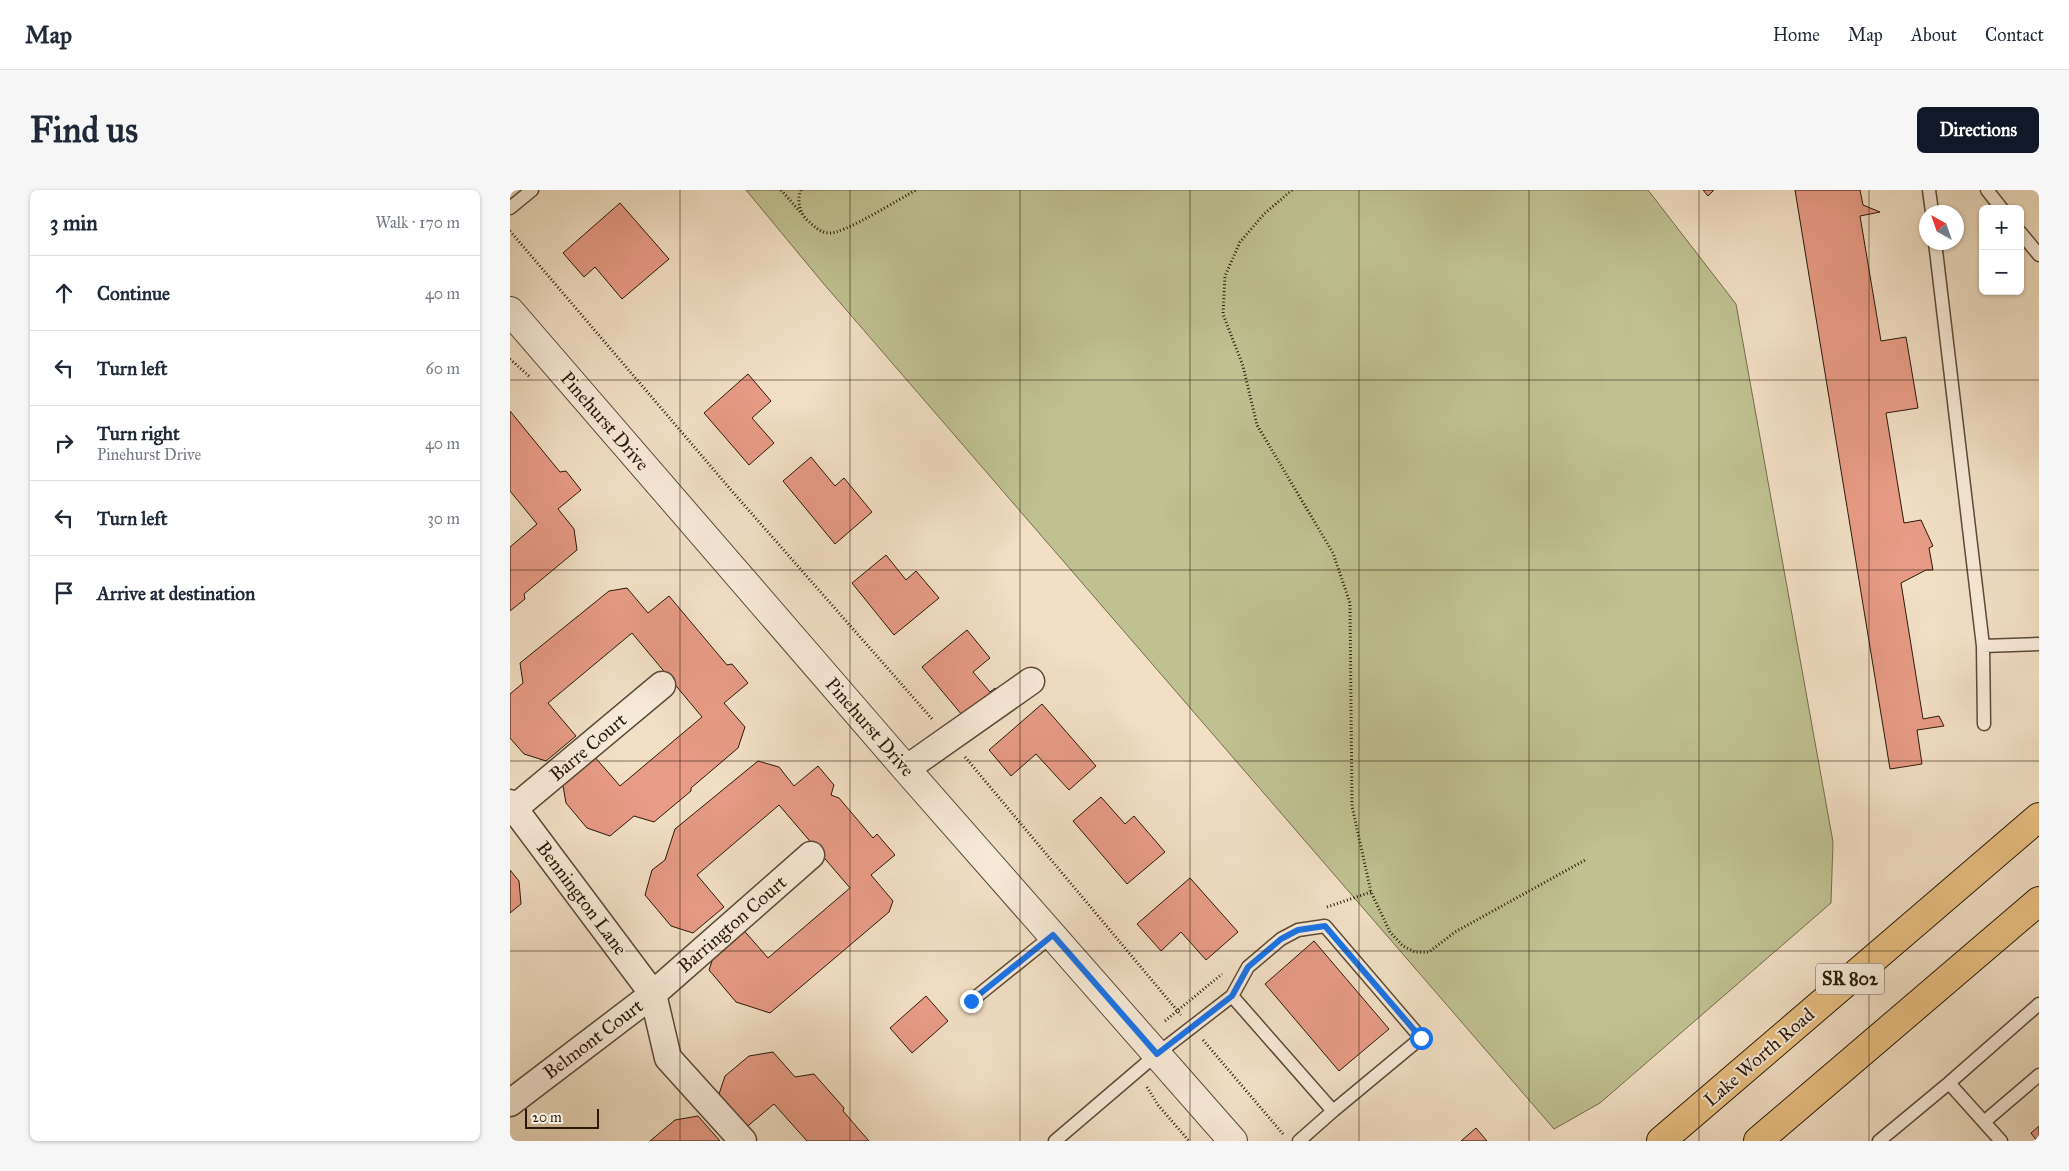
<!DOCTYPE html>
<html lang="en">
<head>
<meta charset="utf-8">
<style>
	:root { --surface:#fff; --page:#f6f6f7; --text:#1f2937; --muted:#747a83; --line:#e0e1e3; --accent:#111827 }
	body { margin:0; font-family:"IM FELL Great Primer",serif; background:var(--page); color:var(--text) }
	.controls { position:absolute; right:15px; top:15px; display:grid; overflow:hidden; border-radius:8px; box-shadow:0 1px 4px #0004 }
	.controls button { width:45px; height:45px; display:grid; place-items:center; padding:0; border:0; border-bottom:1px solid var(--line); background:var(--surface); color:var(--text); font:25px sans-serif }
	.compass { position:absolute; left:1409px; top:15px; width:45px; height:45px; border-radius:50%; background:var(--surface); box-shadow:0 1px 4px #0004; rotate:320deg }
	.scale { position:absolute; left:15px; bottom:12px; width:74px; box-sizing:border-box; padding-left:5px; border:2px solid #2a1908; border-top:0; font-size:14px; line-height:18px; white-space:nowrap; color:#2a1908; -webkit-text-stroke:4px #f7ebd9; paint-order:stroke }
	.stop { position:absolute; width:15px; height:15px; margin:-11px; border:4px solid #1a73e8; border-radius:50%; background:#fff }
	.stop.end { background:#1a73e8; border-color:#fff; box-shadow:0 1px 5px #0008 }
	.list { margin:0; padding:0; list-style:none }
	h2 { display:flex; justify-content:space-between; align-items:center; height:65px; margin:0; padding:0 20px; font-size:21px }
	h2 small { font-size:16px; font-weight:400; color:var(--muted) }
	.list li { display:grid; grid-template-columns:32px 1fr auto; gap:15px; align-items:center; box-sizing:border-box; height:75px; padding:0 20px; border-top:1px solid var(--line) }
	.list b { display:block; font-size:19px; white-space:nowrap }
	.list p { margin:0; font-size:16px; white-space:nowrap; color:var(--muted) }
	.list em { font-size:16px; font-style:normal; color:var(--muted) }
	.icon { flex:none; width:28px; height:28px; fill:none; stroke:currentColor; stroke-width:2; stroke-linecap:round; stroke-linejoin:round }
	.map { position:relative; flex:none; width:1529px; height:951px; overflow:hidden; border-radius:8px }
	header { display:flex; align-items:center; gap:30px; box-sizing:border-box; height:70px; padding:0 25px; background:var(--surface); border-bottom:1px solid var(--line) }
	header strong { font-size:24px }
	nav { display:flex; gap:28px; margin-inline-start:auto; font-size:18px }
	.intro { display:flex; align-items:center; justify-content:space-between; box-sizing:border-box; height:120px; padding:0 30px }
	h1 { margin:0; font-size:35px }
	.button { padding:12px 22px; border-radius:8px; background:var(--accent); color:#fff; font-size:18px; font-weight:700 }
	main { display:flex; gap:30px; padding:0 30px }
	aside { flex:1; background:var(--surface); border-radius:8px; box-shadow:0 1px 4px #0004 }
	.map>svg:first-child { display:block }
	.green { fill:#bfc191; stroke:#746d4c }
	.building { fill:#e89b86; stroke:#2a1908 }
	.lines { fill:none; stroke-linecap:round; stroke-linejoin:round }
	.service-casing { stroke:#5c4b37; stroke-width:15 }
	.minor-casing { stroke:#5c4b37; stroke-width:29 }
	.tertiary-casing { stroke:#5c4b37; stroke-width:30 }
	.primary-casing { stroke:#2a1908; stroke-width:30 }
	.path { stroke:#2a1908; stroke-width:3; stroke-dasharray:1 2.5; stroke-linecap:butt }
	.service { stroke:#f7ebd9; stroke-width:12 }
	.minor { stroke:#f7ebd9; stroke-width:26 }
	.tertiary { stroke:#f7ebd9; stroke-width:28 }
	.primary { stroke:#e9c082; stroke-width:28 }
	.route { stroke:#1a73e8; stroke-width:6 }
	.grid { fill:none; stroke:#2a1908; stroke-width:1; stroke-opacity:0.55 }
	.labels { text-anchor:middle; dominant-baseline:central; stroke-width:4; stroke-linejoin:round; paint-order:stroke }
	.shield { fill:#f7ebd9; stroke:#685847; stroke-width:1 }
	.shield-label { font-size:18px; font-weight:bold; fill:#2a1908 }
	.street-label { font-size:19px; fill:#2a1908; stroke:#f7ebd9 }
</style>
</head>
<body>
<header>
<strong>Map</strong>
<nav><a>Home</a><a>Map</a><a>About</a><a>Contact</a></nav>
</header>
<div class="intro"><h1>Find us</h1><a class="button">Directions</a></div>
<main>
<aside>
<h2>3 min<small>Walk · 170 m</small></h2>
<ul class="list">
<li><svg class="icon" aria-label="ahead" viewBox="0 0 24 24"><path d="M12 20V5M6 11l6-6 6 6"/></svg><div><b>Continue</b></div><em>40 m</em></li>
<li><svg class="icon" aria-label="left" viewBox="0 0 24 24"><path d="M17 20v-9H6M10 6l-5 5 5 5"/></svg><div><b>Turn left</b></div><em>60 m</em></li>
<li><svg class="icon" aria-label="right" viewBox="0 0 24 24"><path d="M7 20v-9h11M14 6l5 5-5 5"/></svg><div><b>Turn right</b><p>Pinehurst Drive</p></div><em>40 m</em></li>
<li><svg class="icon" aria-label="left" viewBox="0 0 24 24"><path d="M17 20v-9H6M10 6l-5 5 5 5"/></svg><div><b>Turn left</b></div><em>30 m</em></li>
<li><svg class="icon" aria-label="arrive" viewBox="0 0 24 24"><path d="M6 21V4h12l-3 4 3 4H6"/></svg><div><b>Arrive at destination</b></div></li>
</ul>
</aside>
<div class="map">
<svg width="1529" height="951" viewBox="0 0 1529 951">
	<rect width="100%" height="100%" fill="#f2e0c5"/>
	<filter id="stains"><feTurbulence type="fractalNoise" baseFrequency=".004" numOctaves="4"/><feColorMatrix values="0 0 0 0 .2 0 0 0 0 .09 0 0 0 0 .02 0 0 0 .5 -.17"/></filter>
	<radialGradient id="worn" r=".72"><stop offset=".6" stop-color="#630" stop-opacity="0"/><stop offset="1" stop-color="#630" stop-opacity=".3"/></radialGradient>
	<!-- green -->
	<path class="green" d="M 236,0 L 1138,0 L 1226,114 L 1323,652 L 1321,713 L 1090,913 L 1044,939 L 313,93 Z"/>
	<!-- building -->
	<path class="building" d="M 1193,0 L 1204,0 L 1198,6 Z
		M 1285,0 L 1350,0 L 1353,15 L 1370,22 L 1350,26 L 1371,151 L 1396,147 L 1408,218 L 1376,223 L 1394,333 L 1411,330 L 1423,356 L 1419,358 L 1423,380 L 1416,380 L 1391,393 L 1413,529 L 1429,526 L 1434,536 L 1407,540 L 1412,574 L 1380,579 Z
		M 110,13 L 159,69 L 112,109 L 85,77 L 74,87 L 53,63 Z
		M 238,184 L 261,211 L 242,228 L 264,253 L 239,275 L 194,223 Z
		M 0,221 L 50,282 L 56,281 L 71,300 L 48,319 L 64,339 L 67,360 L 14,404 L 15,409 L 0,421 L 0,357 L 27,334 L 0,301 Z
		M 301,267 L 325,296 L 334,288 L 362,322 L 325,354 L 273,291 Z
		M 376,365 L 396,390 L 406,381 L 429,408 L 384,445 L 342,393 Z
		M 117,398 L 138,423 L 159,406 L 217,475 L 222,474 L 238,493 L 214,513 L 235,537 L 228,558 L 181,598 L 181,601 L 144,632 L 124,626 L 100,646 L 77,638 L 56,613 L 52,590 L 83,565 L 110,596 L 192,527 L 122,443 L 38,513 L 66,546 L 36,571 L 14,564 L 0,548 L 0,504 L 13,493 L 10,473 L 99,401 Z
		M 457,440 L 480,468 L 463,482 L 480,502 L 485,498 L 490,504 L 457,531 L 412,477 Z
		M 532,514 L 586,576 L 559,600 L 526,564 L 501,586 L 479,560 Z
		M 248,571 L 269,577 L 284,596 L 308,576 L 324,595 L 321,605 L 329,608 L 363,648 L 367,644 L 385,665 L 361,685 L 383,711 L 379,722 L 260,823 L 226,812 L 199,780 L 207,756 L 230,736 L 258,768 L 340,698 L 269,615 L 187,685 L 214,717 L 183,743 L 161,736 L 135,705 L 142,680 L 155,670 L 165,639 Z
		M 591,607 L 615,634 L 624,626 L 655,662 L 617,694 L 563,631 Z
		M 0,680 L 9,691 L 11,714 L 0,723 Z
		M 680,688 L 728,742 L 696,770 L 671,742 L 651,761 L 627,734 Z
		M 804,751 L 879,839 L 829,881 L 755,794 Z
		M 416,806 L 438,831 L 402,863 L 380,838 Z
		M 263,862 L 285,887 L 304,884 L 334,918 L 333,921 L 359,951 L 297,951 L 264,914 L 233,940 L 207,910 L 215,886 L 239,866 Z
		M 188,926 L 210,951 L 140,951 L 165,930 Z
		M 1529,936 L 1529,951 L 1527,951 L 1521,943 Z
		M 966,938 L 977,951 L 951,951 Z"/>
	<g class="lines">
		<defs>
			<path id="service" d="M 1419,0 L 1422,22
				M 1477,0 L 1492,19
				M 0,18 L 22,0
				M 1510,42 L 1529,65
				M 1425,52 L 1473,456 L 1529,454
				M 1473,456 L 1474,534
				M 722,806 L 738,777 L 771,749 L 788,740 L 815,736 L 911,848 L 823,921
				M 461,811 L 543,745
				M 1474,932 L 1529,885
				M 545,951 L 647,864 L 722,806 L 823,921 L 789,951
				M 1369,951 L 1439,893
				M 1491,951 L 1439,893 L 1529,814"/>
			<path id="minor" d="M 396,579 L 521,491
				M 0,613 L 143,804 L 158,868 L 233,951
				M 0,622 L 152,495
				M 0,913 L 143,804 L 301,665"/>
			<path id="tertiary" d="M 0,121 L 396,579 L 723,951"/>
			<path id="primary" d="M 1151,951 L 1529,627
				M 1248,951 L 1529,711"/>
		</defs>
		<!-- service casing -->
		<use href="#service" class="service-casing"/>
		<!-- minor casing -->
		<use href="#minor" class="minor-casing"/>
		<!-- tertiary casing -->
		<use href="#tertiary" class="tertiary-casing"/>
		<!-- primary casing -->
		<use href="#primary" class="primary-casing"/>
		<!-- path -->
		<path class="path" d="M 271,0 L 292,24
			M 291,0 C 287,9 289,21 296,29 C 303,35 308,42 319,43 C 332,45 391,8 406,0
			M 782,0 L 754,24 L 730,52 L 715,86 L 713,124 L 733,176 L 747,235 L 823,363 L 840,413 L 842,616 L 861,702 L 880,742 L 893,756 L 905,762 L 919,762 L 945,742 L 1077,669
			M 0,41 L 221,300 L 423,530
			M 0,169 L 20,187
			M 455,567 L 671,825
			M 817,717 L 861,702
			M 655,831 L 712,784
			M 693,850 L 773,944
			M 637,897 L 648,915 L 679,951"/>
		<!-- service -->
		<use href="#service" class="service"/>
		<!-- minor -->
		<use href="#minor" class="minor"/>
		<!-- tertiary -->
		<use href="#tertiary" class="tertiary"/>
		<!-- primary -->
		<use href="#primary" class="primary"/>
	</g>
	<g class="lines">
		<!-- route -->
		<path class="route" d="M 461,811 L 543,745 L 647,864 L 722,806 L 738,777 L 771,749 L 788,740 L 815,736 L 911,848"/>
	</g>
	<!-- grid -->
	<path class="grid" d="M 170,0 L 170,951M 340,0 L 340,951M 510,0 L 510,951M 680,0 L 680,951M 849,0 L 849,951M 1019,0 L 1019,951M 1189,0 L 1189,951M 1359,0 L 1359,951M 0,190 L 1529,190M 0,380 L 1529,380M 0,571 L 1529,571M 0,761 L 1529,761"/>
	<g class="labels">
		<!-- shield labels -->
		<rect class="shield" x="1306" y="773.5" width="68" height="31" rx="4"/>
		<g class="shield-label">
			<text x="1340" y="789">SR 802</text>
		</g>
		<!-- street labels -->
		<g class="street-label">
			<text transform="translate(95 231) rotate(49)">Pinehurst Drive</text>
			<text transform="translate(360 537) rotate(49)">Pinehurst Drive</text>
			<text transform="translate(78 557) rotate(-40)">Barre Court</text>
			<text transform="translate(72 708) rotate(53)">Bennington Lane</text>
			<text transform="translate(222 734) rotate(-41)">Barrington Court</text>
			<text transform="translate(83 849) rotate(-37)">Belmont Court</text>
			<text transform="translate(1249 867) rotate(-41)">Lake Worth Road</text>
		</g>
	</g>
	<rect width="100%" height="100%" filter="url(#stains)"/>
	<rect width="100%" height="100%" fill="url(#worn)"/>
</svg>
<div class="controls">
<button>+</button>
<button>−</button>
</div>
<svg class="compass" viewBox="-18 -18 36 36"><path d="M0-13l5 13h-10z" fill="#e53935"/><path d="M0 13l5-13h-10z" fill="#747a83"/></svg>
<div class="scale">20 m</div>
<div class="stop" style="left:911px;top:848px"></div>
<div class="stop end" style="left:461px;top:811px"></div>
</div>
</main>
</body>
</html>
